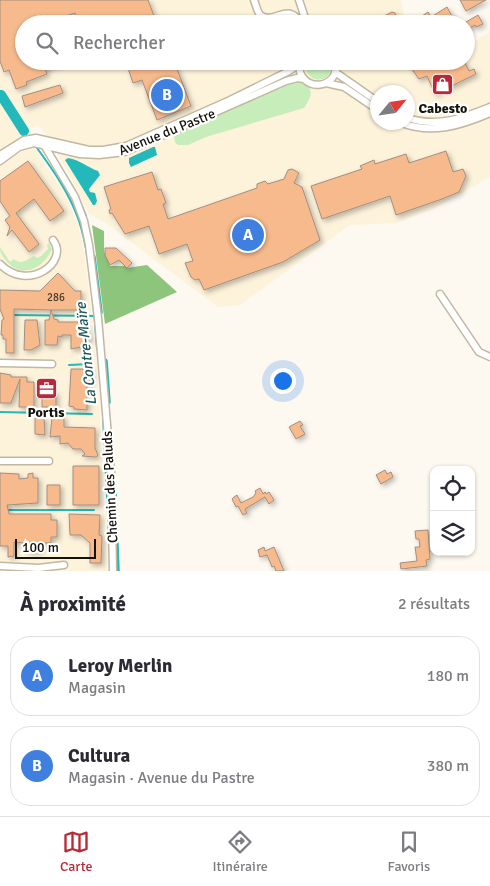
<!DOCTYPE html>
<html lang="fr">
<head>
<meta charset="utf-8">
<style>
	:root { --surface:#fff; --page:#f7f7f7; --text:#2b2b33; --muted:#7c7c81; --line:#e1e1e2; --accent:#b92837 }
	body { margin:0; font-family:Signika,sans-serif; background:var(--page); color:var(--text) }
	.controls { position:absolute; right:15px; bottom:15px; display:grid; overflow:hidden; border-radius:10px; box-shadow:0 1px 4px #0004 }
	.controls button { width:45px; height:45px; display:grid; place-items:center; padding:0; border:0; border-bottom:1px solid var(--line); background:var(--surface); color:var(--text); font:25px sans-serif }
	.compass { position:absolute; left:370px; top:85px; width:45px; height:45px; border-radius:50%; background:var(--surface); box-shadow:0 1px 4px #0004; rotate:61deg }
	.scale { position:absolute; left:15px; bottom:12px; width:81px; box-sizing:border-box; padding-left:5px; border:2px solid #141109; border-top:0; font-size:14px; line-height:18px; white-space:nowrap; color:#141109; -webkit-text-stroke:4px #fff; paint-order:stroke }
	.you { position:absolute; left:282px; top:380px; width:18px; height:18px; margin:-12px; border:4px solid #fff; border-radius:50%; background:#1a73e8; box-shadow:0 0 0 8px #1a73e833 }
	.badge { display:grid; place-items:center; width:32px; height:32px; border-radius:50%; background:var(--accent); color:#fff; font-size:16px; font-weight:700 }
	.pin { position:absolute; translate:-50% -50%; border:2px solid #fff; box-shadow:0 1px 5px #0006 }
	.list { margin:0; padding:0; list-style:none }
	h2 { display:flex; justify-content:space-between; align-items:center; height:65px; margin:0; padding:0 20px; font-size:21px }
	h2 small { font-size:16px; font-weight:400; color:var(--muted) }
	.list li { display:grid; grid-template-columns:32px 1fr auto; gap:15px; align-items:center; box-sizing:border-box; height:80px; margin:0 10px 10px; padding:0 10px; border:1px solid var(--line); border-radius:20px }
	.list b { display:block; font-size:19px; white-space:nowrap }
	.list p { margin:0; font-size:16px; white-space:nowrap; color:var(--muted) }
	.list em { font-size:16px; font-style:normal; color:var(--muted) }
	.icon { flex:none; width:28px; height:28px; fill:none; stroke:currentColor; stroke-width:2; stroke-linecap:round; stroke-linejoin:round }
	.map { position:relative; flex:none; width:490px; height:571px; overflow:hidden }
	.search { position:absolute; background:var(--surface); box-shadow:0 1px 4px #0004; left:15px; right:15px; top:15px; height:55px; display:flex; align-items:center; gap:12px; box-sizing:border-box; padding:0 18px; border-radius:28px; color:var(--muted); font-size:19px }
	.sheet { height:245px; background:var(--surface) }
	nav { display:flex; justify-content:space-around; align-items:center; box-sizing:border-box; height:70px; border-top:1px solid var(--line); background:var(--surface); font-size:14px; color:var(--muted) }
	nav a { display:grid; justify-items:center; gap:2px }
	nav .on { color:var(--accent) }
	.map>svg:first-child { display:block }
	.built { fill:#fdf2da; fill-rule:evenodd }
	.green { fill:#c7eeba }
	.forest { fill:#8ec57c }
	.water { fill:#23b9ba }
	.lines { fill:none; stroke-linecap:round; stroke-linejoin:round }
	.stream { stroke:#23b9ba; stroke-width:2 }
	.canal { stroke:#23b9ba; stroke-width:5.5 }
	.river { stroke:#23b9ba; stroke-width:10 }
	.building { fill:#f7ba8d; stroke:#a28e80; filter:url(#shadow) }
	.minor-casing { stroke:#c2b8a2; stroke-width:9 }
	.minor { stroke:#fff; stroke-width:6 }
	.labels { text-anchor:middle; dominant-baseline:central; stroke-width:4.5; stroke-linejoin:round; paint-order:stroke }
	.number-label { font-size:11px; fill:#4d3b2a }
	.poi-label { font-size:14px; font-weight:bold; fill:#141109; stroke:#fff }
	.street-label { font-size:14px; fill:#141109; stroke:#fff }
	.water-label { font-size:15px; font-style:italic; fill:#1e5757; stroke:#fff }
</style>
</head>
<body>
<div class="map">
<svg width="490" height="571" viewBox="0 0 490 571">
	<defs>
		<filter id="shadow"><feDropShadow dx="2.5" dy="2.5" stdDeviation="2.5" flood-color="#0004"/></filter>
	</defs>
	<rect width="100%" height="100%" fill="#fdf9f0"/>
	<!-- built -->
	<path class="built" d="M 0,0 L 401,0 L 406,24 L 24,24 L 24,61 L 466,61 L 466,45 L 467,46 L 490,32 L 490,177 L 433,209 L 396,223 L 350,225 L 240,305 L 218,307 L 104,222 L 89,214 L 68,172 L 42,129 L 37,125 L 24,133 L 64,192 L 78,225 L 84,250 L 97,365 L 103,470 L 107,571 L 0,571 ZM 378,92 L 408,92 L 408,122 L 378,122 Z"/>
	<!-- green -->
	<path class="green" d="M 306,61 L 331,61 C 335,79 315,87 306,71 Z
		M 304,79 C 313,93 313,94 304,108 L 206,137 L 188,145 L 178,145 L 175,142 L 174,136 L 178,131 L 276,88 Z
		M 49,243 L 52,249 C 43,270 19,280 4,258 C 1,254 0,252 0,247 L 10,262 L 14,259 C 22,266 27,259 34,256 L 37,258 L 41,256 L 48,249 L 47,245 Z"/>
	<!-- forest -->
	<path class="forest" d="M 92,225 L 104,231 L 104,251 L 110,266 L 126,266 L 127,268 L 147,265 L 177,292 L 105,324 Z"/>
	<!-- water -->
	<path class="water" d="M 153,147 L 155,147 L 157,155 L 131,167 L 129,163 L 129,158 Z
		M 68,158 C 80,160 87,167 98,171 L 100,175 L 89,189 L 90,192 L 95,193 L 97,201 L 95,205 L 93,205 L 65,160 Z"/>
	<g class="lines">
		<!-- stream -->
		<path class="stream" d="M 37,148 C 53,170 70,194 79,221 C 91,257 94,311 97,349
			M 65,174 L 75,191
			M 82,207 L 86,216
			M 12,315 L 95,316
			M 69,365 L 90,364
			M 0,412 L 92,414
			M 103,416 L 109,536
			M 6,510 L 94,510"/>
		<!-- canal -->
		<path class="canal" d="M 93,257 L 100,312
			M 105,361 L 108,402
			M 114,491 L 117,571"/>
		<!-- river -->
		<path class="river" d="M 1,95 L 24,131"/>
	</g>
	<!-- building -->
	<path class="building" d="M 0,0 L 148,0 L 157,24 L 79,24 L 75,13 L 43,24 L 24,24 L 24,61 L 63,62 L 45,69 L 47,74 L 26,82 L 27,85 L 16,89 L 9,70 L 4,72 L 0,61 Z
		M 460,0 L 486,0 L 466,11 Z
		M 447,7 L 453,18 L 444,24 L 410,24 L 428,12 L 431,17 Z
		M 392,12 L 395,13 L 400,24 L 368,24 Z
		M 478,15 L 483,24 L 476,27 L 475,25 L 466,30 L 466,22 Z
		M 146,61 L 174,61 L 191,106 L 157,120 L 142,80 L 133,83 L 128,68 Z
		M 406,61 L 464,61 L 469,71 L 474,69 L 476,74 L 435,94 L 427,76 L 419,79 Z
		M 60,85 L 63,93 L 25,107 L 22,96 Z
		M 446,151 L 453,172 L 463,169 L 466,176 L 459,192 L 442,199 L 396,215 L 390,196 L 322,219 L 311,186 L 362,169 L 360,166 L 374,160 L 375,164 L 406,154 L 409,163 Z
		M 28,161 L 64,211 L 50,221 L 34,199 L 16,213 L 39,244 L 29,252 L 12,230 L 7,236 L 10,227 L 5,220 L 10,216 L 0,201 L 0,181 Z
		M 292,169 L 299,173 L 294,183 L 302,187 L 320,240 L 283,262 L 204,290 L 199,279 L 195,280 L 191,277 L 185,263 L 193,261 L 187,244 L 159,254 L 149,226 L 125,234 L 112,213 L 110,214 L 109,210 L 111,209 L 104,187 L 152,172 L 158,190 L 161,189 L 166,203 L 163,204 L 168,219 L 257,188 L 257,184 L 265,181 L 268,184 L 284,179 L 288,170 Z
		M 105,248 L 116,248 L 132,263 L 127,268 L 119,260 L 110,265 L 105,255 Z
		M 58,273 L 75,291 L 81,291 L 81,310 L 51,310 L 54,319 L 58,320 L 58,322 L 84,322 L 87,327 L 87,334 L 90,334 L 90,339 L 86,339 L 86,346 L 71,349 L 71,335 L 62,335 L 62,337 L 58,336 L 57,345 L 45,345 L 45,320 L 49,320 L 51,310 L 14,309 L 14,353 L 6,353 L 6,339 L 3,339 L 3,335 L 1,335 L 2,320 L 4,319 L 0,309 L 0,290 L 40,291 Z
		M 25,320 L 37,320 L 40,345 L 31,350 L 24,350 Z
		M 71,369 L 91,369 L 91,383 L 87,383 L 87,410 L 74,409 L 74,407 L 69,406 Z
		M 0,373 L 11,375 L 11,377 L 27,377 L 27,382 L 34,382 L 34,407 L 19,407 L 20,379 L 11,403 L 0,403 Z
		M 42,385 L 49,385 L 49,392 L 56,392 L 56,407 L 42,407 Z
		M 44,417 L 45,435 L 35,434 L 35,418 Z
		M 52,417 L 64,417 L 64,427 L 95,428 L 95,448 L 98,455 L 96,457 L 82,456 L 85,454 L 81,449 L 73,449 L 68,443 L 60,444 L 60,436 L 50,437 Z
		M 300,421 L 303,425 L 300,426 L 305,434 L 296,439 L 289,427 Z
		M 73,466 L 99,466 L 99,505 L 73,505 Z
		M 385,470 L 387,474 L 391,472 L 393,477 L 381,484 L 376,475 Z
		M 0,473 L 19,474 L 19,479 L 28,478 L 28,474 L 33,473 L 33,478 L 38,478 L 38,503 L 7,505 L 9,514 L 51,514 L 51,520 L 57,520 L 57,537 L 51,537 L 51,543 L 41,543 L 41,550 L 33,552 L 26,550 L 24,549 L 24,543 L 14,542 L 14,556 L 8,557 L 8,546 L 0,546 Z
		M 47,485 L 60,485 L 60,505 L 47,505 Z
		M 260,488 L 263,494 L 265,492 L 266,494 L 269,492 L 274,500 L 269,504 L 265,497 L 245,509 L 247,513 L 243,515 L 238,506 L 236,507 L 232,499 L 234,497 L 237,495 L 241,503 L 253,497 L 256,493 L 255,491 Z
		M 69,514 L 100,515 L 99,535 L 102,536 L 101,563 L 90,563 L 90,543 L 81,535 L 70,535 Z
		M 428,530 L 430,559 L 426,560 L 427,566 L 401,569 L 400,563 L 417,561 L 415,547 L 420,547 L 419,539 L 416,539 L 415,531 Z
		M 264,547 L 265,551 L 274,547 L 284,571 L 276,571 L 274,566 L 272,567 L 267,555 L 260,557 L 258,550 Z"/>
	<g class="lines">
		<defs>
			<path id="minor" d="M 254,0 C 256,5 257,11 260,15 C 273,26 289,0 301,24
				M 299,0 L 307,24
				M 299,62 C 297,94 341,91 336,61
				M 335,72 L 378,102
				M 326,83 L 344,87 L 378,110
				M 408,118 C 438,128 462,118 490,107
				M 399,122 C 431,135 460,126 490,113
				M 44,145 L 75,197 L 84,221 L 89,245 L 98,318 L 111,472 L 113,571
				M 0,155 L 24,140 L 36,138 L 89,150 L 103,150 L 126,146 L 228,101 L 289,71 L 298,65
				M 0,161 L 19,147 L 34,143 L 80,154 L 99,155 L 125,152 L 286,81 L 297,78 L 304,79
				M 0,264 C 28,293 70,262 53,240
				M 440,294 L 479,352 L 490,357
				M 0,363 L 52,364
				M 0,461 L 49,461
				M 0,566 L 38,568 L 64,565"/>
		</defs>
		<!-- minor casing -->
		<use href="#minor" class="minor-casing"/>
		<!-- minor -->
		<use href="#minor" class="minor"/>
	</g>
	<!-- icons -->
	<defs>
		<symbol id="shop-square" viewBox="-11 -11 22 22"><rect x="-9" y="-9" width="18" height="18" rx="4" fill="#b92837" stroke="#fff"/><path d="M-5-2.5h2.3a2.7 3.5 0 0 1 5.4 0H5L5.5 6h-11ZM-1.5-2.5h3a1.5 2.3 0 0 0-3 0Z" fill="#fff"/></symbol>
		<symbol id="office-square" viewBox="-11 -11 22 22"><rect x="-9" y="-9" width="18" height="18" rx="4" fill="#b92837" stroke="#fff"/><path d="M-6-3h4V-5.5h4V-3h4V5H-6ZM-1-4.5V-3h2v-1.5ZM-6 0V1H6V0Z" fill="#fff"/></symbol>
	</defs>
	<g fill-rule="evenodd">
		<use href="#shop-square" x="430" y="72" width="25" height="25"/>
		<use href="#office-square" x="34" y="376" width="25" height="25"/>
	</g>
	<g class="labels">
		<!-- number labels -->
		<g class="number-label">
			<text x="56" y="297">286</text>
		</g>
		<!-- poi labels -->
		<g class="poi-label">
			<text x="443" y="108">Cabesto</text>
			<text x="46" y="412">Portis</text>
		</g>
		<!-- street labels -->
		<g class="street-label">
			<text transform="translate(167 132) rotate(-22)">Avenue du Pastre</text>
			<text transform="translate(110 487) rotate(-93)">Chemin des Paluds</text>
		</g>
		<!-- water labels -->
		<g class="water-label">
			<text transform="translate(86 354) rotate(-96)">La Contre-Maïre</text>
		</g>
	</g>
</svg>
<div class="controls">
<button><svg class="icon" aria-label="locate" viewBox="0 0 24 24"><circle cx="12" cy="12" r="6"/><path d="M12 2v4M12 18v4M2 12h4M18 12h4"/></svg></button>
<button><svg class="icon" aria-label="layers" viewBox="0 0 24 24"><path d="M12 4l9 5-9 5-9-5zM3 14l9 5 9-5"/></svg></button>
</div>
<svg class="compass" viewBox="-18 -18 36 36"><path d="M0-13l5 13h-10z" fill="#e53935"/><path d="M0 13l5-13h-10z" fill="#7c7c81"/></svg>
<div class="scale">100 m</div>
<div class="you"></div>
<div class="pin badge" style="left:248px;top:235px;background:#3f7fe0">A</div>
<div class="pin badge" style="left:167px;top:95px;background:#3f7fe0">B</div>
<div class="search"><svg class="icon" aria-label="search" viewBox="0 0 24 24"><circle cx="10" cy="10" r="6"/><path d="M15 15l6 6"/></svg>Rechercher</div>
</div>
<section class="sheet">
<h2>À proximité<small>2 résultats</small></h2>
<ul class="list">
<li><span class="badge" style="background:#3f7fe0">A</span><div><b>Leroy Merlin</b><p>Magasin</p></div><em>180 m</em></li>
<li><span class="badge" style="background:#3f7fe0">B</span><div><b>Cultura</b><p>Magasin · Avenue du Pastre</p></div><em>380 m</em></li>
</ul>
</section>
<nav>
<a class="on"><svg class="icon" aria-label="map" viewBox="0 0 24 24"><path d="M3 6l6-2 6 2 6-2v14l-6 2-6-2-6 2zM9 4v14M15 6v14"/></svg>Carte</a>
<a><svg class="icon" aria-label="directions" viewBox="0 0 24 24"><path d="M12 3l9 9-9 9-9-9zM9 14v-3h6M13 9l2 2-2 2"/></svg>Itinéraire</a>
<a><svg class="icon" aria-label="saved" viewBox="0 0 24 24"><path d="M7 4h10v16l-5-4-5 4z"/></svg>Favoris</a>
</nav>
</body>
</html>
